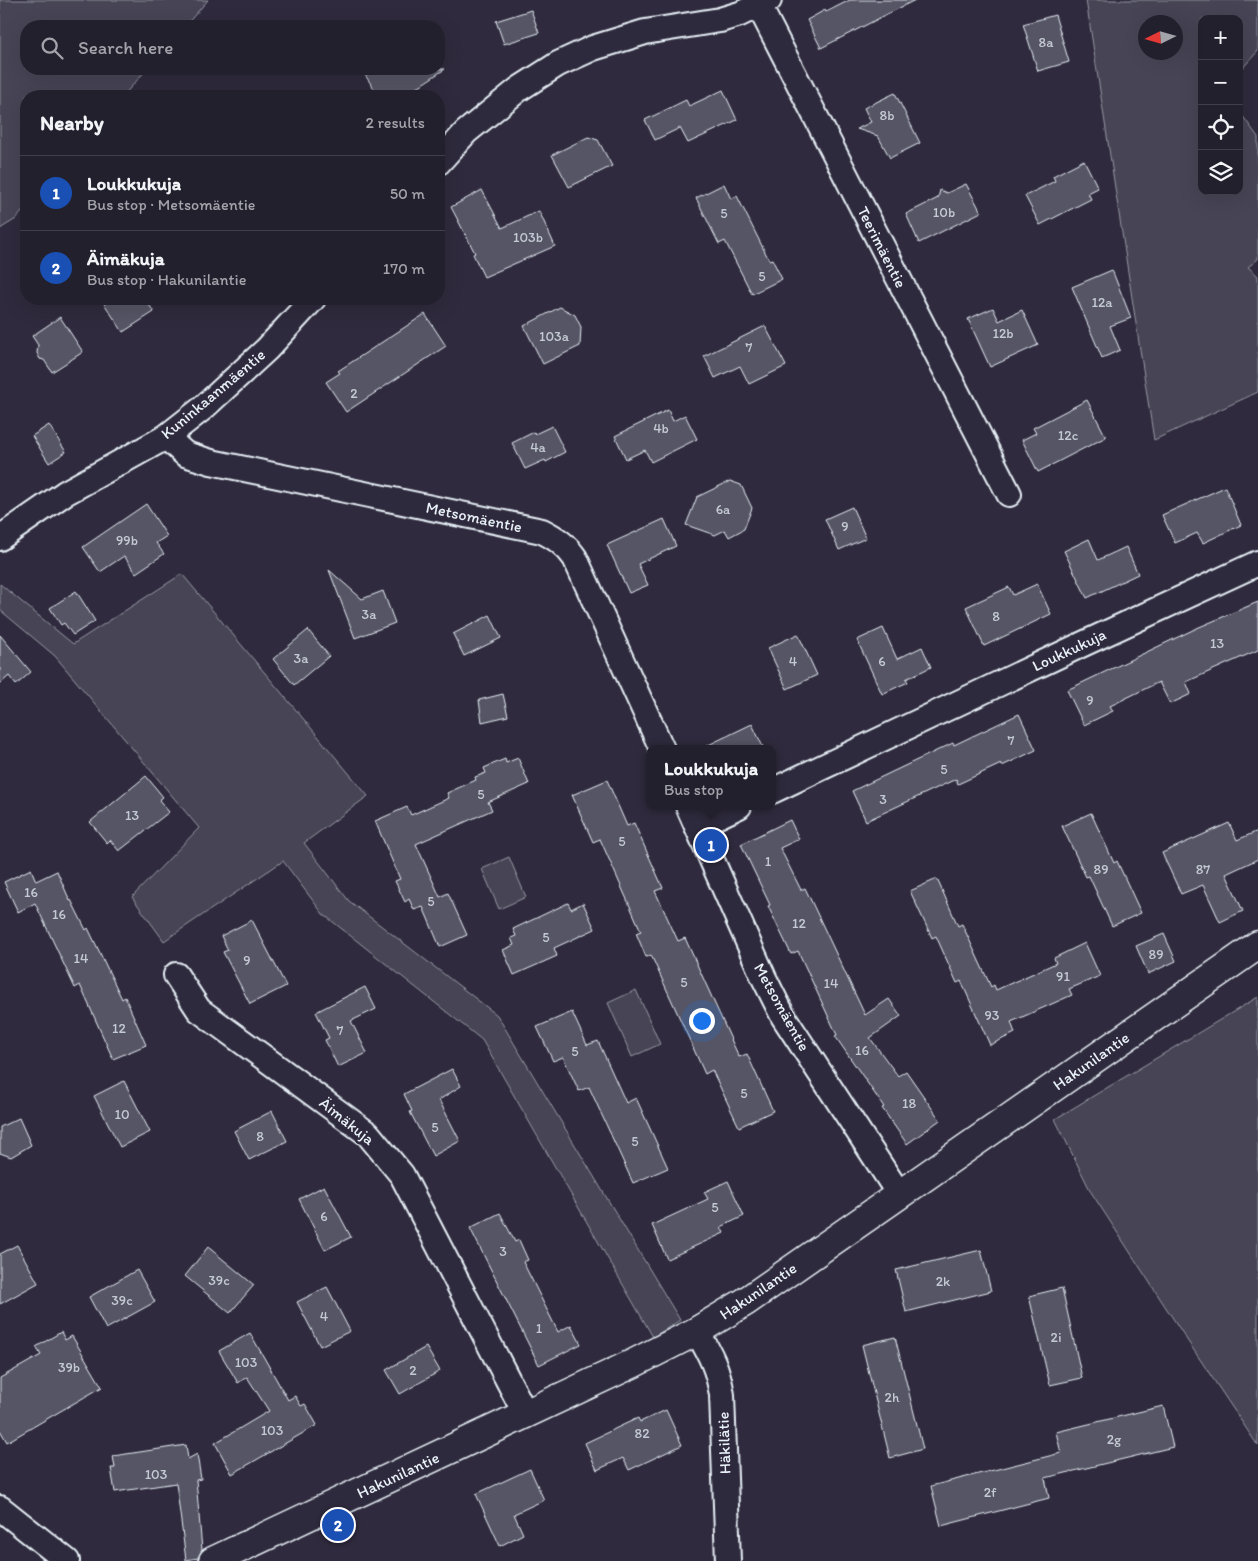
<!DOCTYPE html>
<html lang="en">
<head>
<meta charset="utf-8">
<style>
	:root { --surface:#23202e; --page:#2f2d3a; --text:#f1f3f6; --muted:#a3a3aa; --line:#403e4a; --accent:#1a73e8 }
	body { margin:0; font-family:Itim,sans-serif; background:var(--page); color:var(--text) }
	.controls { position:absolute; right:15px; top:15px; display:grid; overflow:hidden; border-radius:10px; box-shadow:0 5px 20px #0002 }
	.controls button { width:45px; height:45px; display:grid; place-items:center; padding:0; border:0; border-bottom:1px solid var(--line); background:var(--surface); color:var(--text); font:25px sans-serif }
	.compass { position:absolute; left:1138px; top:15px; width:45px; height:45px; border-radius:50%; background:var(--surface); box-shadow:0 5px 20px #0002; rotate:265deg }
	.you { position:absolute; left:701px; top:1020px; width:18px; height:18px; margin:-12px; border:4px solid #fff; border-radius:50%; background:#1a73e8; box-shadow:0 0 0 8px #1a73e833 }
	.badge { display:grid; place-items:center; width:32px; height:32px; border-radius:50%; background:var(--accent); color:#fff; font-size:16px; font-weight:700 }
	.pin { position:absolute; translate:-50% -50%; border:2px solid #fff; box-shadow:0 1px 5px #0006 }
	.popup { position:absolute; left:646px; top:745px; width:130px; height:65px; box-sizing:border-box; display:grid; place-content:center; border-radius:10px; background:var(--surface); filter:drop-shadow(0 1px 4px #0005); font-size:16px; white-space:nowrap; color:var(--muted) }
	.popup b { font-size:19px; color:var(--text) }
	.popup::after { content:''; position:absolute; left:50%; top:100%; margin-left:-10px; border:10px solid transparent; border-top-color:var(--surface) }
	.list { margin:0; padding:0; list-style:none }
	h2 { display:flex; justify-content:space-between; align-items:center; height:65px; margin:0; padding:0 20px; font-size:21px }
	h2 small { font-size:16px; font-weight:400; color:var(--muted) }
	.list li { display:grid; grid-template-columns:32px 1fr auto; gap:15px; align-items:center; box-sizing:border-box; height:75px; padding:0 20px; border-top:1px solid var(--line) }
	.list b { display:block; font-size:19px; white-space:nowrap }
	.list p { margin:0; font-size:16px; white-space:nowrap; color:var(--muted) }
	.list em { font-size:16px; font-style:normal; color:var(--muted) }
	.icon { flex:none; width:28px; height:28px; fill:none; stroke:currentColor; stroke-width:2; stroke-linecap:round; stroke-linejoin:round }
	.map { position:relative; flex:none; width:1258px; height:1561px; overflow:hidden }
	.search { position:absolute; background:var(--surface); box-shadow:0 5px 20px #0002; left:20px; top:20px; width:425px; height:55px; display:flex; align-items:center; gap:12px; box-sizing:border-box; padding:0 18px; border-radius:20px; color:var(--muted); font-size:19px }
	.panel { position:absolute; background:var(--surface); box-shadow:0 5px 20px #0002; left:20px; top:90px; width:425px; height:215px; border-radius:20px }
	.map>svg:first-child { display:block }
	.green { fill:#464455; stroke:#979aa6; fill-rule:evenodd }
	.building { fill:#575565; stroke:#e8f1f8 }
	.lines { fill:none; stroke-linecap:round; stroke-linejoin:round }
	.minor-casing { stroke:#e8f1f8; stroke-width:28 }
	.tertiary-casing { stroke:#e8f1f8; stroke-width:31 }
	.minor { stroke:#2f2a3d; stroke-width:24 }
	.tertiary { stroke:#2f2a3d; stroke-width:28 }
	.labels { text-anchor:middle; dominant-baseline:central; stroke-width:5; stroke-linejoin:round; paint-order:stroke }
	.number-label { font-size:14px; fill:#c4cad3 }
	.street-label { font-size:16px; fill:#e8f1f8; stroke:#2f2a3d }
</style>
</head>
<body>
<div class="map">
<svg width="1258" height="1561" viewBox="0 0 1258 1561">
	<rect width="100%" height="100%" fill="#2f2a3d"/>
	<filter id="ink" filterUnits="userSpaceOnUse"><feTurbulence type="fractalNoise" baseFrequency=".02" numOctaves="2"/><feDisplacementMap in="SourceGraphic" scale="10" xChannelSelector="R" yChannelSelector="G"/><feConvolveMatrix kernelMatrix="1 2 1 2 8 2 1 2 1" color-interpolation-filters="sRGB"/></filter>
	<g filter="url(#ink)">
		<!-- green -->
		<path class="green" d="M 0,0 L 208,0 L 185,26 L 26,26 L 26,69 L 147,69 L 123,96 L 26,96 L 26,207 L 16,219 L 0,229 Z
			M 1086,0 L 1258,0 L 1258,51 L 1239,72 L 1239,19 L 1202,19 L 1202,191 L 1239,191 L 1239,111 L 1258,137 L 1258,259 L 1248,267 L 1258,276 L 1258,392 L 1154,440 ZM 1176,22 L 1176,52 L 1146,52 L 1146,22 Z
			M 182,574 L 368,796 L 304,843 L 349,901 L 497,1015 L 680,1320 L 653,1337 L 482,1040 L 323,914 L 283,861 L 164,941 L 132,897 L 199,828 L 55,656 L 0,610 L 0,584 L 73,644 Z
			M 509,857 L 526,897 L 499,909 L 482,869 Z
			M 636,990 L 660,1044 L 632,1057 L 608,1003 Z
			M 1258,997 L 1258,1446 L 1187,1340 L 1091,1192 L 1055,1119 Z"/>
		<!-- building -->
		<path class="building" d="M 850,0 L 915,0 L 821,48 L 807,20 L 825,10 L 826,12 Z
			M 531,10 L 539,33 L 504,44 L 496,21 Z
			M 1055,15 L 1069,62 L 1038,71 L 1023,24 Z
			M 361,69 L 445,69 L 404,96 L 379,96 Z
			M 723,90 L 737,120 L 688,143 L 680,128 L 655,140 L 645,120 L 686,100 L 689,106 Z
			M 895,93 L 920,143 L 890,158 L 878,136 L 857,129 L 871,122 L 864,108 Z
			M 588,137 L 598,140 L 612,166 L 569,187 L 552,155 Z
			M 1084,160 L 1098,188 L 1088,193 L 1091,199 L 1040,225 L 1025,196 L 1055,181 L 1053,176 Z
			M 724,184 L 731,199 L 737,196 L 769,260 L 772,259 L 782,279 L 752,294 L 725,241 L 719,244 L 696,198 Z
			M 966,184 L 981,212 L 919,243 L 906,214 L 938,198 L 940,190 L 947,193 Z
			M 482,190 L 502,228 L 539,211 L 555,246 L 484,277 L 473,254 L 475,253 L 451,207 Z
			M 1112,270 L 1131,318 L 1110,326 L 1120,350 L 1102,358 L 1072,287 Z
			M 101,299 L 145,299 L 154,312 L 123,332 Z
			M 560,307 L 575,315 L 581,327 L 580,346 L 543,364 L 524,326 Z
			M 993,308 L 999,321 L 1022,310 L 1038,345 L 990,367 L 968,319 Z
			M 425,314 L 446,346 L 346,412 L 326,382 L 340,373 L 338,371 Z
			M 60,317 L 83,352 L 52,372 L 44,360 L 40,359 L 37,353 L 38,345 L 32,336 Z
			M 765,326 L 786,366 L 749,384 L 740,366 L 715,378 L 704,356 Z
			M 1087,400 L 1106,437 L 1038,472 L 1022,440 L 1036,433 L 1033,428 Z
			M 668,410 L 673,421 L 685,415 L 697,439 L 651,462 L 645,450 L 626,459 L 615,436 Z
			M 49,425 L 66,452 L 49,463 L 32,436 Z
			M 552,426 L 565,452 L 546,462 L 545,460 L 525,469 L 512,443 L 534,432 L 535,434 Z
			M 730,481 L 741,485 L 752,508 L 744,529 L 729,537 L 725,530 L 715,535 L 686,525 L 697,497 Z
			M 1225,487 L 1241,525 L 1203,543 L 1197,533 L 1175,543 L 1162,515 Z
			M 146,504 L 167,536 L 156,543 L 164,554 L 136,573 L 124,556 L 100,572 L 83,547 Z
			M 852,507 L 866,538 L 839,550 L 825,519 Z
			M 664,519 L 676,546 L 638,564 L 648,585 L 629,593 L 607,545 Z
			M 1089,539 L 1098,560 L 1126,547 L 1138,574 L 1087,598 L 1064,551 Z
			M 329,570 L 362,599 L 383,591 L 395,623 L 355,638 Z
			M 1037,584 L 1051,614 L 984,646 L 966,607 L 1009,587 L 1013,595 Z
			M 76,591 L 95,621 L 73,635 L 64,623 L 61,625 L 50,608 Z
			M 1258,602 L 1258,650 L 1186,682 L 1191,694 L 1170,704 L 1159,682 L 1110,706 L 1113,711 L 1084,725 L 1067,690 L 1197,628 Z
			M 490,615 L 501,638 L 464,656 L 453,634 Z
			M 883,628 L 897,659 L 922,647 L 931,667 L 906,679 L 908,682 L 882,694 L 857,640 Z
			M 308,630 L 329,656 L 294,685 L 273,659 Z
			M 798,634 L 817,675 L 787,689 L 768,648 Z
			M 0,635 L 31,672 L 16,685 L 9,676 L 0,684 Z
			M 503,694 L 508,716 L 482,722 L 479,700 Z
			M 1019,714 L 1036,750 L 1002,766 L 1001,764 L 958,784 L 956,779 L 866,821 L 852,791 L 953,743 L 954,745 Z
			M 752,724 L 764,749 L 700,749 Z
			M 518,758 L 529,784 L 488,802 L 492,810 L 416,844 L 440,897 L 448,893 L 467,935 L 440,947 L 423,907 L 414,910 L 409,899 L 405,902 L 395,881 L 400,879 L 375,821 L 407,807 L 411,815 L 449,798 L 447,793 L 476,780 L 475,777 L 486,773 L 484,768 L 505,759 L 506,763 Z
			M 146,776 L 163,797 L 159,800 L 169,812 L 119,851 L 110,840 L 107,843 L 90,822 Z
			M 607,780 L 627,826 L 634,823 L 663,888 L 655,891 L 678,941 L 685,938 L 739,1057 L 747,1054 L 773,1111 L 739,1127 L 712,1070 L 705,1074 L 651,955 L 646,957 L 636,933 L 641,931 L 600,839 L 593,842 L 572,795 Z
			M 1091,813 L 1114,863 L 1117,861 L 1141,913 L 1112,926 L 1089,876 L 1086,877 L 1062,826 Z
			M 790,820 L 799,839 L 780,848 L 801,890 L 805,888 L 815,909 L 865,1015 L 889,999 L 901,1016 L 870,1038 L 898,1076 L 906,1071 L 940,1120 L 907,1144 L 882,1108 L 884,1107 L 835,1036 L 837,1035 L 798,951 L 791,954 L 768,906 L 770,905 L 741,844 Z
			M 1229,823 L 1237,840 L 1258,831 L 1258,859 L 1226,874 L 1243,911 L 1220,922 L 1203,885 L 1181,894 L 1162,853 Z
			M 31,869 L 36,881 L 57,871 L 70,901 L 71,900 L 86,930 L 88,928 L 122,999 L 125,997 L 146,1045 L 113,1059 L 80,985 L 75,988 L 35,903 L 18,912 L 4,882 Z
			M 937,879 L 958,926 L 962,924 L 991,987 L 994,985 L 996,990 L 1056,963 L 1054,958 L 1085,943 L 1100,976 L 1069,989 L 1072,995 L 1011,1022 L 1015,1033 L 990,1045 L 961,981 L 957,983 L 936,936 L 932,938 L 910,891 Z
			M 568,903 L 571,909 L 583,903 L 595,929 L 554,948 L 557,956 L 514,975 L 503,950 L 514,945 L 511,938 L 516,936 L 513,929 Z
			M 252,920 L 286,986 L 250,1004 L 223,952 L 228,950 L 221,936 Z
			M 1164,934 L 1176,961 L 1148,974 L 1136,946 Z
			M 365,987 L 376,1009 L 351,1021 L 367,1053 L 338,1067 L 325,1040 L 329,1038 L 316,1012 Z
			M 572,1012 L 587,1045 L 598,1041 L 626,1103 L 636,1098 L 668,1168 L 633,1183 L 589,1087 L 579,1091 L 563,1057 L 553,1061 L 537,1027 Z
			M 452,1069 L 461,1086 L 439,1100 L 460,1141 L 433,1156 L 410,1112 L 412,1111 L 404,1094 Z
			M 124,1081 L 150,1132 L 120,1147 L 94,1096 Z
			M 272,1111 L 287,1141 L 249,1160 L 234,1131 Z
			M 19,1118 L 31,1145 L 11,1157 L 0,1153 L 0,1127 Z
			M 728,1181 L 744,1216 L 721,1227 L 724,1233 L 667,1259 L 652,1225 L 708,1199 L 704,1192 Z
			M 324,1186 L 351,1237 L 325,1250 L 299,1199 Z
			M 500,1213 L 515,1242 L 519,1240 L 528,1260 L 523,1262 L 558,1332 L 571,1325 L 581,1344 L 539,1365 L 470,1228 Z
			M 17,1245 L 38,1283 L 0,1304 L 0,1254 Z
			M 208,1247 L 254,1285 L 230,1313 L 185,1276 Z
			M 981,1250 L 991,1291 L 906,1312 L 896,1270 Z
			M 137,1270 L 155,1302 L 106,1329 L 89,1297 Z
			M 327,1287 L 350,1331 L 320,1346 L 297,1302 Z
			M 1062,1288 L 1082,1378 L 1050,1385 L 1029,1296 Z
			M 61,1332 L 65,1340 L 72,1336 L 102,1387 L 7,1442 L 0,1430 L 0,1378 L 41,1355 L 36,1347 Z
			M 250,1333 L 288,1400 L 295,1396 L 301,1406 L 305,1404 L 317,1425 L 232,1474 L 215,1443 L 269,1411 L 247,1377 L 238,1383 L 219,1351 Z
			M 895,1337 L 923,1449 L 890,1458 L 862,1345 Z
			M 426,1347 L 440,1371 L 400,1394 L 386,1370 Z
			M 1163,1406 L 1173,1447 L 1045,1478 L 1049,1498 L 941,1526 L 931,1486 L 1061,1453 L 1056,1432 Z
			M 666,1410 L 682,1445 L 629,1470 L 623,1458 L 597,1470 L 585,1443 L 638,1418 L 640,1422 Z
			M 186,1445 L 188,1459 L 197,1454 L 201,1479 L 196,1480 L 202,1550 L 198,1558 L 186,1560 L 176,1483 L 115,1492 L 111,1468 L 115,1468 L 113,1456 Z
			M 530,1469 L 544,1500 L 514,1514 L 523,1534 L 500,1546 L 476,1494 Z"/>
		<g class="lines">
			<defs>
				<path id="minor" d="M 756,0 L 1009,494
					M 439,162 L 466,132 L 519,89 L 558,64 L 593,48 L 645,32 L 720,20 L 740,14 L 769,0
					M 166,437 L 185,454 L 211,462 L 542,531 C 556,538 566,545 575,558 L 662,749
					M 0,538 L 65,493 L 166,437 L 203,408 L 267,349 L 313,299
					M 772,791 L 1083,644 L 1258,563
					M 688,806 L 764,978 L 783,1016 L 899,1194
					M 697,826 L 739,806
					M 176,975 L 199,1010 L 368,1134 L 402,1175 L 526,1415
					M 697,1331 C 710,1354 718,1368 722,1395 L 728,1561
					M 0,1508 L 67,1561"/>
				<path id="tertiary" d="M 213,1561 L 634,1363 L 697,1331 L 745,1302 L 1258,945"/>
			</defs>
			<!-- minor casing -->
			<use href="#minor" class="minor-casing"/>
			<!-- tertiary casing -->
			<use href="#tertiary" class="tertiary-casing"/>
			<!-- minor -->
			<use href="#minor" class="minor"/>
			<!-- tertiary -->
			<use href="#tertiary" class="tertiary"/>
		</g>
	</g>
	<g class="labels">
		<!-- number labels -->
		<g class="number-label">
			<text x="1046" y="42">8a</text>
			<text x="887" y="115">8b</text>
			<text x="944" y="212">10b</text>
			<text x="724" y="213">5</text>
			<text x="528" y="237">103b</text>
			<text x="762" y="276">5</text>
			<text x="1102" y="302">12a</text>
			<text x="1003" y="333">12b</text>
			<text x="554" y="336">103a</text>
			<text x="749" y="347">7</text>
			<text x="354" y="393">2</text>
			<text x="661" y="428">4b</text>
			<text x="1068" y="435">12c</text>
			<text x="538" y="447">4a</text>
			<text x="723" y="509">6a</text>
			<text x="845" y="526">9</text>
			<text x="127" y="540">99b</text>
			<text x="369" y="614">3a</text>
			<text x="996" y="616">8</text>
			<text x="1217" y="643">13</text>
			<text x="301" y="658">3a</text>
			<text x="793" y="661">4</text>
			<text x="882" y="661">6</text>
			<text x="1090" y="700">9</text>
			<text x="1011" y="740">7</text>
			<text x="944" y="769">5</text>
			<text x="481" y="794">5</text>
			<text x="883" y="799">3</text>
			<text x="132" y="815">13</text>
			<text x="622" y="841">5</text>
			<text x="768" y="861">1</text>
			<text x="1101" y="869">89</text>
			<text x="1203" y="869">87</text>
			<text x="31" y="892">16</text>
			<text x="431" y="901">5</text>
			<text x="59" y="914">16</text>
			<text x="799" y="923">12</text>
			<text x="546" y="937">5</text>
			<text x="1156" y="954">89</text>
			<text x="81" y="958">14</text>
			<text x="247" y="960">9</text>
			<text x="1063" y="976">91</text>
			<text x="684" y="982">5</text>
			<text x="831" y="983">14</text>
			<text x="992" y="1015">93</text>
			<text x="119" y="1028">12</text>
			<text x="340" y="1030">7</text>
			<text x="862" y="1050">16</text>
			<text x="575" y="1051">5</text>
			<text x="744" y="1093">5</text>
			<text x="909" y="1103">18</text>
			<text x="122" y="1114">10</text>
			<text x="435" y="1127">5</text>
			<text x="260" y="1136">8</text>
			<text x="635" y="1141">5</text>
			<text x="715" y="1207">5</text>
			<text x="324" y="1216">6</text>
			<text x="503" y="1251">3</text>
			<text x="219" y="1280">39c</text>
			<text x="943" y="1281">2k</text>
			<text x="122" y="1300">39c</text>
			<text x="324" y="1316">4</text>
			<text x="539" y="1328">1</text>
			<text x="1056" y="1337">2i</text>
			<text x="246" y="1362">103</text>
			<text x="69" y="1367">39b</text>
			<text x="413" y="1370">2</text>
			<text x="892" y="1397">2h</text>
			<text x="272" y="1430">103</text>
			<text x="642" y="1433">82</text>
			<text x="1114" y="1439">2g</text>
			<text x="156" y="1474">103</text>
			<text x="990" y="1492">2f</text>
		</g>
		<!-- street labels -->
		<g class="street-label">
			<text transform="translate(882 247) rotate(63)">Teerimäentie</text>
			<text transform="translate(213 394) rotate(-40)">Kuninkaanmäentie</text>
			<text transform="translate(474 517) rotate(12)">Metsomäentie</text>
			<text transform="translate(1069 650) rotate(-25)">Loukkukuja</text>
			<text transform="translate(782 1007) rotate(61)">Metsomäentie</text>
			<text transform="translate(1091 1061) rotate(-35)">Hakunilantie</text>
			<text transform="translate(347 1121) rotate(39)">Äimäkuja</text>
			<text transform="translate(758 1291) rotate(-34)">Hakunilantie</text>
			<text transform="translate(724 1443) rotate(-92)">Häkilätie</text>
			<text transform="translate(398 1475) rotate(-25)">Hakunilantie</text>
		</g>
	</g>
</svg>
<div class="controls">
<button>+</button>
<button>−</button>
<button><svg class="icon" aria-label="locate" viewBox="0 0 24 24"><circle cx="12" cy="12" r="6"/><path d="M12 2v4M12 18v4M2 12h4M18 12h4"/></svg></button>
<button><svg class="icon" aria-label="layers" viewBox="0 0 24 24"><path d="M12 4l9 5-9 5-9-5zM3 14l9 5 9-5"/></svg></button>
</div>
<svg class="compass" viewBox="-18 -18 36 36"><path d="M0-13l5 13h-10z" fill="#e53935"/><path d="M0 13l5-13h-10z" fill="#a3a3aa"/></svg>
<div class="you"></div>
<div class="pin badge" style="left:711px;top:845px;background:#1a4fb4">1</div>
<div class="popup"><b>Loukkukuja</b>Bus stop</div>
<div class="pin badge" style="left:338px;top:1525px;background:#1a4fb4">2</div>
<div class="search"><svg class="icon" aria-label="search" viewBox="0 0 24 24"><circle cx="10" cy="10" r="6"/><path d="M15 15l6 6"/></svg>Search here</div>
<section class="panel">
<h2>Nearby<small>2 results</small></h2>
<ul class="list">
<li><span class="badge" style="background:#1a4fb4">1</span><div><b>Loukkukuja</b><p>Bus stop · Metsomäentie</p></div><em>50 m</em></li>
<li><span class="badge" style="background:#1a4fb4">2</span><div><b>Äimäkuja</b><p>Bus stop · Hakunilantie</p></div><em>170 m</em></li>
</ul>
</section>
</div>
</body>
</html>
